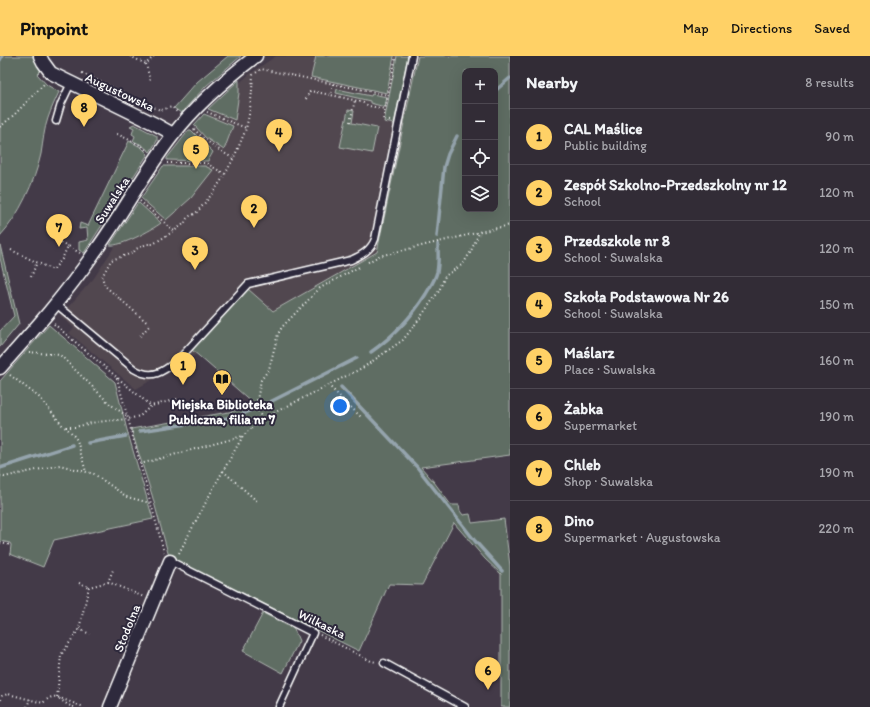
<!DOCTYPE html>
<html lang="en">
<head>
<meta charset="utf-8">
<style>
	:root { --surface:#322c36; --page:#3a343e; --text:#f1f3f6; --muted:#a8a7ad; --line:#4d4851; --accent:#ffd166 }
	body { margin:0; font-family:Itim,sans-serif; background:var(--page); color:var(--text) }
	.controls { position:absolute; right:12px; top:12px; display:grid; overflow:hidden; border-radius:8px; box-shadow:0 4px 16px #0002 }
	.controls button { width:36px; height:36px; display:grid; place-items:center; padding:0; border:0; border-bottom:1px solid var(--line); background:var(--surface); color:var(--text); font:20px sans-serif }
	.you { position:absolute; left:340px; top:350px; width:14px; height:14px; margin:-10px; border:3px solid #fff; border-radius:50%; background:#1a73e8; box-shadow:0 0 0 6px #1a73e833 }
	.badge { display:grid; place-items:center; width:26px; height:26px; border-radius:50%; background:var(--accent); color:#111; font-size:13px; font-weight:700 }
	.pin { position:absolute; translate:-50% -33px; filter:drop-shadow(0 1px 2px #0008) }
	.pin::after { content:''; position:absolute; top:21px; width:14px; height:12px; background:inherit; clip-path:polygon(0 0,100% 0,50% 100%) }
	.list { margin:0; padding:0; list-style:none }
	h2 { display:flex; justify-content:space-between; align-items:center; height:52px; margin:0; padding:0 16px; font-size:17px }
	h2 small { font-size:13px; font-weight:400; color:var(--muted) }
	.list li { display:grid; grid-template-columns:26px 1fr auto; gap:12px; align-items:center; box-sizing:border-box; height:56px; padding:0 16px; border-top:1px solid var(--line) }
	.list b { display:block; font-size:15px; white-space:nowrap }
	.list p { margin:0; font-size:13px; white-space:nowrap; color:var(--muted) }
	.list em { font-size:13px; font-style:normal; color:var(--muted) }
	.icon { flex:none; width:22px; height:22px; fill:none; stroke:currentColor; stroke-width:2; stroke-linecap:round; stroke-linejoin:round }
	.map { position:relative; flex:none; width:510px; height:651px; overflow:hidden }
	header { display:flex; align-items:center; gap:24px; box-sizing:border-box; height:56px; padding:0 20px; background:var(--accent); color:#111 }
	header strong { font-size:19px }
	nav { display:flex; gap:22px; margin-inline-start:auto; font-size:14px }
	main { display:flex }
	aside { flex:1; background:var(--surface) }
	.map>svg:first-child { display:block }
	.built { fill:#51464f }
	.green { fill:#5f6d63; stroke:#afb6b1; fill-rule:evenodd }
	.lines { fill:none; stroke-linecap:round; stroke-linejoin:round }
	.stream { stroke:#95a4ad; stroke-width:3.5 }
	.lane-casing { stroke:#fff; stroke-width:9 }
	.street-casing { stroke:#fff; stroke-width:15 }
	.path { stroke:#fff; stroke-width:2; stroke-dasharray:1 3; stroke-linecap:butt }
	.lane { stroke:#2f2a3d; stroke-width:6 }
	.street { stroke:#2f2a3d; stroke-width:12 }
	.labels { text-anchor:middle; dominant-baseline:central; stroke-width:4; stroke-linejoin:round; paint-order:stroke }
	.street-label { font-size:13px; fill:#fff; stroke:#2f2a3d }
	.poi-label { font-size:13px; font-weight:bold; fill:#fff; stroke:#2f2a3d }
</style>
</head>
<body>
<header>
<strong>Pinpoint</strong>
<nav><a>Map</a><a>Directions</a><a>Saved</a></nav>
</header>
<main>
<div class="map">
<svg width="510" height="651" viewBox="0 0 510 651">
	<rect width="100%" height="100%" fill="#433a48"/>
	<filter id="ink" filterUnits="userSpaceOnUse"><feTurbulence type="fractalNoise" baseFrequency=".025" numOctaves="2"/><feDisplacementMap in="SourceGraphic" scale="8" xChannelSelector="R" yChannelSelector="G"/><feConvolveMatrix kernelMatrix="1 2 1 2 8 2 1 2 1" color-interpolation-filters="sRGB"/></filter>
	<g filter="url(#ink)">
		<!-- built -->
		<path class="built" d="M 276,0 L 418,0 L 377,196 L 273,255 L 254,347 L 197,298 L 136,333 L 69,277 L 74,272 L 60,260 L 94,222 L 182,87 L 223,41 L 251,17 Z"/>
		<!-- green -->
		<path class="green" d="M 0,0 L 34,0 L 42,13 L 37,18 L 47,29 L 59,36 C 55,45 51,53 48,62 C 44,73 43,86 41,98 C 35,125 19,160 0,180 Z
			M 228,0 L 241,0 L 206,30 L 181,57 L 174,52 L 197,26 Z
			M 316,0 L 394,0 L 387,37 L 311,21 Z
			M 397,0 L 408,0 L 394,68 L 384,66 Z
			M 418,0 L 510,0 L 510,399 L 421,411 L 434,426 L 451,449 L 459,449 L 460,455 L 463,459 L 470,458 L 472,467 L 504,463 L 510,510 L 510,651 L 501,651 L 501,518 L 485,503 L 454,467 L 422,529 L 389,528 L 359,595 L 171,502 L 168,497 L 152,439 L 131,373 L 240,354 L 253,347 L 192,294 L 248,233 L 273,255 L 377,196 ZM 465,15 L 495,15 L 495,153 L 465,153 Z
			M 239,24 L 239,37 L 235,64 L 208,53 Z
			M 337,33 L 371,40 L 372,38 L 387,41 L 385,51 L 370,47 L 370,45 L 336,37 Z
			M 348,54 L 354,55 L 352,67 L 377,72 L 372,97 L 340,91 Z
			M 204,58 L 233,70 L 224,94 L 206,82 L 194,69 Z
			M 134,68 L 157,80 L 157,85 L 150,96 L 142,89 L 133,85 L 135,80 L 132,78 L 134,72 L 130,70 Z
			M 189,74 L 191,74 L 213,96 L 208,105 L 167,104 L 167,102 Z
			M 129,85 L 141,91 L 148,98 L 84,197 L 79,194 L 79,186 L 88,184 L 87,172 L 79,173 L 80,167 L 88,170 Z
			M 163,110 L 205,110 L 213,114 L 191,142 L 166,164 L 141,142 Z
			M 139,147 L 161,167 C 152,174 120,191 110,189 L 137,148 Z
			M 0,189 L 19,268 L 0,291 L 0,275 L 14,260 L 0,202 Z
			M 49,269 L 115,326 L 127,374 L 153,463 L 54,484 L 43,511 L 10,498 L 11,489 L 10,487 L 0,485 L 0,325 Z
			M 263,557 L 294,573 L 299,585 L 283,617 L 243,595 Z"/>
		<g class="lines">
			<!-- stream -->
			<path class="stream" d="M 0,4 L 2,0
				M 495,35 L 510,22
				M 437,180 L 444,111 L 448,98 L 457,80
				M 371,296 C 394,280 411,262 426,238 C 430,231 435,224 437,216 C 439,207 438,197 438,188
				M 341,331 L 417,411 L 475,485 L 502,515
				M 264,349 L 357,302
				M 140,375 L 235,361 L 250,355
				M 88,387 L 126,380
				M 0,412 L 72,389"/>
			<defs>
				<path id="lane" d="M 56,65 L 61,48 L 71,27
					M 56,248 L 134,313 C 152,324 163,316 178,304 L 248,228 L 351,204 C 362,199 371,194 375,183 L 412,0
					M 170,505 L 313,577 L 279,651
					M 384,607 L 465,651"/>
				<path id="street" d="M 40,0 L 43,6 L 51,17 L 155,68 L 173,78
					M 0,312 C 33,275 66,238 94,197 C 122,159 144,116 173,79 C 196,49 226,23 256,0
					M 110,651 L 170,505"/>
			</defs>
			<!-- lane casing -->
			<use href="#lane" class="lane-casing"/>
			<!-- street casing -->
			<use href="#street" class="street-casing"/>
			<!-- path -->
			<path class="path" d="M 130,0 L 146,8 L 154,0
				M 146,8 L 150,24
				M 82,17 L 160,54 L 172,51 L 177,56
				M 333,28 L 331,39 L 362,46 L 369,50 L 385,53
				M 306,43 L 310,35 L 331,39
				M 207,56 L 246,72
				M 390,65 L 383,64 L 396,0
				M 350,66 L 355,44
				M 0,71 L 15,58 L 45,27
				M 194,73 C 206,86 219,94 234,103
				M 117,78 L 142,90 L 147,95
				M 167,107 L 206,107 L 225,118
				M 140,145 L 174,175
				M 53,183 L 68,190
				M 11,194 L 53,214 L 62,203 L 68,190 L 80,197
				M 368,206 L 379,200 L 510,169
				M 31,221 L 37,206
				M 54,268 L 151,350
				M 140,280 L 150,269 L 105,230 L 102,221 L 111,204 L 133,197 L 136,193 L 147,188 L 153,188 L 174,175 L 185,167 C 185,163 190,159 195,158 C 215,137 230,113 241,85 C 243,80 246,74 247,68 C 251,52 252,35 253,19 L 261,13 L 388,39
				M 29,296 L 60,299 L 110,348 L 127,360
				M 10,319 L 40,342 L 63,370 L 70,375 L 77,384 L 86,416
				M 117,322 L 164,496
				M 328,329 L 361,361
				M 262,363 L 256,349 L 261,324 L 269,313 L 278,278 L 282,271 L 320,232 L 359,211
				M 66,371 L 75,371 L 96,366 L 128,363 L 140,360 L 151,350 L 177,343
				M 140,408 L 243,380
				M 223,415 L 258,446
				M 0,420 L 4,421 L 60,409 L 94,418 L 127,441 L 150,447
				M 0,487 L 11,489
				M 179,497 L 215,429 L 243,380 L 262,363 L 364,311 L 403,284 L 420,262 L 439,235 L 445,220 L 463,208 L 470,197 L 480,175
				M 108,526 L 144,541
				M 79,527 L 89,531
				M 79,573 L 90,578
				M 320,579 L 371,605 L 377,606
				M 0,644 L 2,640 L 8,638 L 43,647 C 47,643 51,640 57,641 L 84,651
				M 27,651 L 30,643
				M 74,651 L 68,649 L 57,641 L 61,599 L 79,573 L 89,531 L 108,526 L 113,514 L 113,512"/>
			<!-- lane -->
			<use href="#lane" class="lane"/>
			<!-- street -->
			<use href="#street" class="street"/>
		</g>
	</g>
	<!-- icons -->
	<defs>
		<symbol id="library-pin" viewBox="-11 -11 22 30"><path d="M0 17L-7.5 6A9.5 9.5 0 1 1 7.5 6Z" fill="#ffd166" stroke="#2f2a3d"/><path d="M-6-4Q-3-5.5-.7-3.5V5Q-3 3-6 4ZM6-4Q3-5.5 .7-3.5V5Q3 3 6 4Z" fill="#111"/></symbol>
	</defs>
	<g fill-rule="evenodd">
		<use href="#library-pin" x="211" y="312" width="22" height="30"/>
	</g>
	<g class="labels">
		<!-- street labels -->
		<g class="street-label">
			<text transform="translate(120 36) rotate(25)">Augustowska</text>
			<text transform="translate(112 144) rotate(-57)">Suwalska</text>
			<text transform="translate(322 568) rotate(26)">Wilkaska</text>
			<text transform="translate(127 572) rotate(-68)">Stodolna</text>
		</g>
		<!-- poi labels -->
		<g class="poi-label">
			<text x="222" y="348">Miejska Biblioteka<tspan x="222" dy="15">Publiczna, filia nr 7</tspan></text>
		</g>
	</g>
</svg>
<div class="controls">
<button>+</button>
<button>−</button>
<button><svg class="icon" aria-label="locate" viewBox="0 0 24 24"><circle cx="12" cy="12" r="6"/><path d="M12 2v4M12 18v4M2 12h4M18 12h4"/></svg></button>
<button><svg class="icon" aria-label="layers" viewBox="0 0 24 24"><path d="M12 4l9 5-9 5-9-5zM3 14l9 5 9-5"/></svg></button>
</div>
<div class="you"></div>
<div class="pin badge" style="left:183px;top:329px">1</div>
<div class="pin badge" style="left:254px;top:172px">2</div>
<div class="pin badge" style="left:195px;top:214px">3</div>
<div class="pin badge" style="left:279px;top:96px">4</div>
<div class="pin badge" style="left:196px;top:113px">5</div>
<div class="pin badge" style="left:488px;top:634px">6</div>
<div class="pin badge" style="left:59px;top:191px">7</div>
<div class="pin badge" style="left:84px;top:71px">8</div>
</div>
<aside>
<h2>Nearby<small>8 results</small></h2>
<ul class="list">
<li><span class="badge">1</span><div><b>CAL Maślice</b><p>Public building</p></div><em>90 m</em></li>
<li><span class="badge">2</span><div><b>Zespół Szkolno-Przedszkolny nr 12</b><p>School</p></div><em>120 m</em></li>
<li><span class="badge">3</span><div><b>Przedszkole nr 8</b><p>School · Suwalska</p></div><em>120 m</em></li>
<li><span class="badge">4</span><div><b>Szkoła Podstawowa Nr 26</b><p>School · Suwalska</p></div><em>150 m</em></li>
<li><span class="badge">5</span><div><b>Maślarz</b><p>Place · Suwalska</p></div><em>160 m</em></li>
<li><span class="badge">6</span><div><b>Żabka</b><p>Supermarket</p></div><em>190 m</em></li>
<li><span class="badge">7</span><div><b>Chleb</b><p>Shop · Suwalska</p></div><em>190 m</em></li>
<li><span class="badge">8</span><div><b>Dino</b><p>Supermarket · Augustowska</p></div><em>220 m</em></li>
</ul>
</aside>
</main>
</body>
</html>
